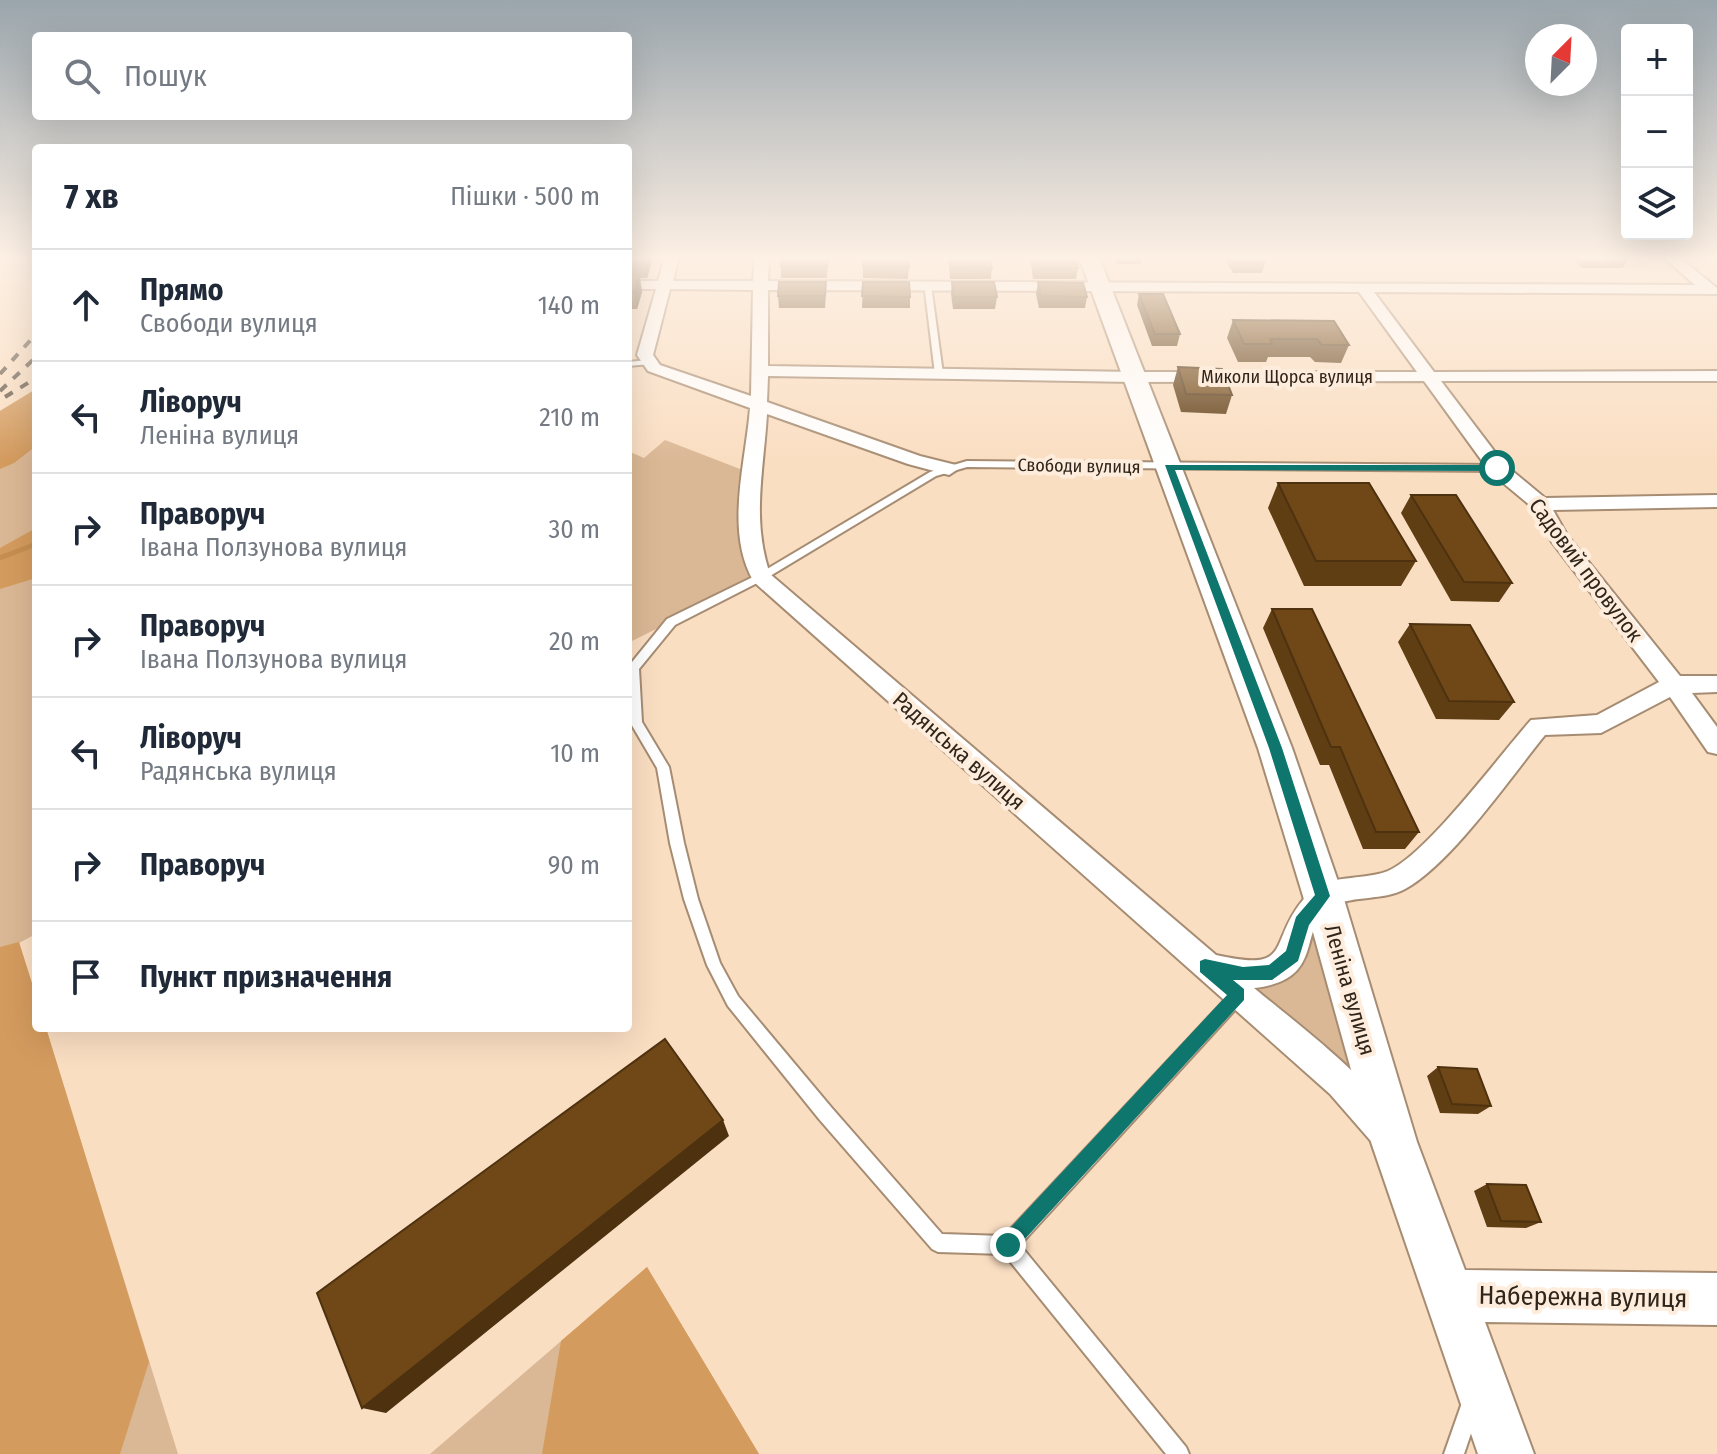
<!DOCTYPE html>
<html lang="uk">
<head>
<meta charset="utf-8">
<style>
	:root { --surface:#fff; --page:#f2f2f3; --text:#1f2937; --muted:#747a83; --line:#e0e1e3 }
	body { margin:0; font-family:"Fira Sans Condensed",sans-serif; background:var(--page); color:var(--text) }
	.controls { position:absolute; right:24px; top:24px; display:grid; overflow:hidden; border-radius:8px; box-shadow:0 8px 32px #0002 }
	.controls button { width:72px; height:72px; display:grid; place-items:center; padding:0; border:0; border-bottom:2px solid var(--line); background:var(--surface); color:var(--text); font:40px sans-serif }
	.compass { position:absolute; left:1525px; top:24px; width:72px; height:72px; border-radius:50%; background:var(--surface); box-shadow:0 8px 32px #0002; rotate:24deg }
	.stop { position:absolute; width:24px; height:24px; margin:-18px; border:6px solid #0f766e; border-radius:50%; background:#fff }
	.stop.end { background:#0f766e; border-color:#fff; box-shadow:0 2px 8px #0008 }
	.list { margin:0; padding:0; list-style:none }
	h2 { display:flex; justify-content:space-between; align-items:center; height:104px; margin:0; padding:0 32px; font-size:34px }
	h2 small { font-size:26px; font-weight:400; color:var(--muted) }
	.list li { display:grid; grid-template-columns:52px 1fr auto; gap:24px; align-items:center; box-sizing:border-box; height:112px; padding:0 32px; border-top:2px solid var(--line) }
	.list b { display:block; font-size:30px; white-space:nowrap }
	.list p { margin:0; font-size:26px; white-space:nowrap; color:var(--muted) }
	.list em { font-size:26px; font-style:normal; color:var(--muted) }
	.icon { flex:none; width:44px; height:44px; fill:none; stroke:currentColor; stroke-width:2; stroke-linecap:round; stroke-linejoin:round }
	.map { position:relative; flex:none; width:1717px; height:1454px; overflow:hidden }
	.search { position:absolute; background:var(--surface); box-shadow:0 8px 32px #0002; left:32px; top:32px; width:600px; height:88px; display:flex; align-items:center; gap:20px; box-sizing:border-box; padding:0 28px; border-radius:8px; color:var(--muted); font-size:30px }
	.panel { position:absolute; background:var(--surface); box-shadow:0 8px 32px #0002; left:32px; top:144px; width:600px; height:888px; border-radius:8px }
	.map>svg:first-child { display:block }
	.green { fill:#dbb895 }
	.forest { fill:#d49b5e }
	.lines { fill:none; stroke-linecap:round; stroke-linejoin:round }
	.stream { stroke:#c68f51; stroke-width:5 }
	.lane-casing { stroke:#a68c72; stroke-width:4 }
	.street-casing { stroke:#a68c72; stroke-width:4 }
	.secondary-casing { stroke:#a68c72; stroke-width:4 }
	.lane { fill:#fff; fill-rule:evenodd }
	.street { fill:#fff; fill-rule:evenodd }
	.secondary { fill:#fff; fill-rule:evenodd }
	.rail { stroke:#5f5142; stroke-width:4; stroke-dasharray:9 9; stroke-linecap:butt }
	.wall { fill:#603e14 }
	.shaded-wall { fill:#4e3210 }
	.building { fill:#704817; stroke:#4e3210; stroke-width:2 }
	.route { fill:#0f766e }
	.labels { text-anchor:middle; dominant-baseline:central; stroke-width:8; stroke-linejoin:round; paint-order:stroke }
	.far-street-label { font-size:18px; fill:#2f251a; stroke:#feeddc }
	.street-label { font-size:22px; fill:#2f251a; stroke:#feeddc }
	.near-street-label { font-size:26px; fill:#2f251a; stroke:#feeddc }
</style>
</head>
<body>
<div class="map">
<svg width="1717" height="1454" viewBox="0 0 1717 1454">
	<rect width="100%" height="100%" fill="#fadec2"/>
	<!-- green -->
	<path class="green" d="M 36,389 L 36,934 L 19,943 L 36,996 L 36,1028 L 46,1028 L 178,1454 L 0,1454 L 0,411 Z
		M 665,440 L 753,474 L 761,577 L 628,643 L 628,451 L 644,458 Z
		M 1323,896 L 1394,1142 L 1205,967 L 1272,972 Z
		M 647,1267 L 759,1454 L 430,1454 Z"/>
	<!-- forest -->
	<path class="forest" d="M 36,389 L 36,446 L 14,463 L 0,469 L 0,411 Z
		M 36,528 L 36,578 L 0,589 L 0,548 Z
		M 19,942 L 36,996 L 36,1028 L 46,1028 L 149,1362 L 120,1454 L 0,1454 L 0,947 Z
		M 647,1267 L 759,1454 L 542,1454 L 561,1341 Z"/>
	<g class="lines">
		<!-- stream -->
		<path class="stream" d="M 0,558 L 36,544"/>
		<defs>
			<path id="lane" d="M 924,283 L 931,285 L 943,374 L 939,376 L 935,374 Z
				M 648,360 L 652,362 L 651,364 L 628,366 L 628,362 Z
				M 967,461 L 1497,465 L 1502,468 L 1497,471 L 967,467 L 936,476 L 765,579 L 675,625 L 639,669 L 642,722 L 669,767 L 684,843 L 698,899 L 720,963 L 738,996 L 831,1107 L 942,1234 L 1004,1236 L 1234,990 L 1239,988 L 1244,990 L 1246,995 L 1244,1000 L 1020,1245 L 1186,1447 L 1189,1454 L 1166,1454 L 1004,1254 L 938,1252 L 932,1249 L 819,1119 L 728,1006 L 707,965 L 684,899 L 670,843 L 657,768 L 630,722 L 628,667 L 667,619 L 757,575 L 930,472 Z
				M 1471,1394 L 1478,1397 L 1481,1404 L 1464,1454 L 1444,1454 L 1464,1397 Z"/>
			<path id="street" d="M 665,257 L 679,257 L 673,281 L 753,281 L 755,257 L 769,257 L 768,281 L 1695,285 L 1663,257 L 1679,257 L 1717,288 L 1717,294 L 1374,292 L 1434,372 L 1717,371 L 1717,381 L 1441,381 L 1504,464 L 1545,498 L 1717,495 L 1717,507 L 1553,510 L 1567,535 L 1680,676 L 1717,676 L 1717,692 L 1692,693 L 1717,727 L 1717,754 L 1708,752 L 1670,697 L 1601,733 L 1545,735 C 1510,778 1451,864 1405,889 C 1383,901 1354,895 1333,906 C 1295,925 1329,980 1254,988 C 1291,1019 1381,1086 1398,1128 L 1394,1140 L 1382,1144 L 1370,1140 L 1330,1094 L 754,582 C 724,531 746,462 750,408 L 648,371 L 637,355 L 656,289 L 628,289 L 628,281 L 658,281 ZM 670,289 L 753,290 L 751,396 L 660,365 L 653,355 ZM 768,290 L 1359,292 L 1417,372 L 1134,372 L 768,366 ZM 768,376 L 1134,382 L 1424,381 L 1490,472 L 1532,507 L 1552,542 L 1659,682 L 1597,715 L 1531,720 C 1500,755 1426,855 1388,871 C 1365,880 1337,875 1316,887 C 1311,889 1307,895 1303,900 C 1267,943 1295,973 1216,955 L 770,574 C 751,520 764,468 767,414 L 908,464 L 949,475 L 958,469 L 956,465 L 920,456 L 767,402 Z"/>
			<path id="secondary" d="M 1079,257 L 1099,257 L 1292,748 L 1343,896 L 1417,1142 L 1465,1270 L 1717,1273 L 1717,1325 L 1485,1322 L 1534,1454 L 1478,1454 L 1371,1142 L 1303,896 L 1258,748 Z"/>
		</defs>
		<!-- lane casing -->
		<use href="#lane" class="lane-casing"/>
		<!-- street casing -->
		<use href="#street" class="street-casing"/>
		<!-- secondary casing -->
		<use href="#secondary" class="secondary-casing"/>
		<!-- lane -->
		<use href="#lane" class="lane"/>
		<!-- street -->
		<use href="#street" class="street"/>
		<!-- secondary -->
		<use href="#secondary" class="secondary"/>
		<!-- rail -->
		<path class="rail" d="M 0,374 L 36,334
			M 0,391 L 36,357
			M 5,397 L 36,378"/>
	</g>
	<!-- wall -->
	<path class="wall" d="M 628,257 L 652,261 L 647,278 L 640,278 L 642,292 L 637,309 L 628,309 Z
		M 828,257 L 827,278 L 781,278 L 781,267 Z
		M 863,257 L 909,267 L 908,279 L 863,278 Z
		M 948,257 L 990,257 L 992,268 L 991,279 L 950,279 Z
		M 1030,257 L 1074,257 L 1078,268 L 1076,279 L 1033,279 Z
		M 1115,257 L 1142,257 L 1141,264 L 1117,264 Z
		M 1224,257 L 1267,257 L 1262,273 L 1233,273 Z
		M 1571,257 L 1629,257 L 1623,268 L 1582,268 Z
		M 863,282 L 910,297 L 910,308 L 862,308 Z
		M 952,282 L 997,297 L 995,309 L 953,309 L 951,294 Z
		M 1038,282 L 1087,297 L 1085,308 L 1039,308 L 1036,294 Z
		M 826,293 L 825,308 L 779,308 L 778,296 Z
		M 1139,294 L 1180,334 L 1177,346 L 1152,346 L 1137,305 Z
		M 1233,320 L 1349,345 L 1341,363 L 1315,362 L 1310,357 L 1268,357 L 1266,362 L 1238,362 L 1227,338 Z
		M 1178,367 L 1232,395 L 1226,414 L 1181,412 L 1173,385 Z
		M 1278,483 L 1416,561 L 1401,586 L 1304,586 L 1268,508 Z
		M 1411,495 L 1512,583 L 1499,602 L 1451,601 L 1401,513 Z
		M 1272,609 L 1419,832 L 1405,849 L 1363,849 L 1329,765 L 1320,765 L 1263,628 Z
		M 1410,624 L 1514,702 L 1499,720 L 1436,719 L 1398,642 Z
		M 1438,1067 L 1491,1106 L 1478,1114 L 1440,1113 L 1427,1076 Z
		M 1487,1184 L 1541,1222 L 1526,1228 L 1487,1227 L 1474,1191 Z"/>
	<!-- shaded-wall -->
	<path class="shaded-wall" d="M 645,257 L 651,257 L 652,261 L 647,278 L 644,261 Z
		M 639,275 L 642,292 L 637,309 L 634,292 Z
		M 723,1120 L 729,1136 L 386,1413 L 362,1408 Z"/>
	<!-- building -->
	<path class="building" d="M 628,257 L 645,257 L 644,261 L 628,261 Z
		M 782,257 L 828,257 L 827,267 L 781,267 Z
		M 863,257 L 908,257 L 909,267 L 863,267 Z
		M 949,257 L 990,257 L 992,268 L 951,267 Z
		M 1034,257 L 1074,257 L 1078,268 L 1035,268 Z
		M 628,274 L 639,275 L 634,292 L 628,292 Z
		M 779,282 L 826,282 L 825,296 L 778,296 Z
		M 863,282 L 909,282 L 910,297 L 862,296 Z
		M 952,282 L 994,282 L 997,297 L 954,297 Z
		M 1038,282 L 1083,283 L 1087,297 L 1041,296 Z
		M 1139,294 L 1163,294 L 1180,334 L 1155,334 Z
		M 1233,320 L 1334,321 L 1349,345 L 1322,345 L 1317,339 L 1270,339 L 1272,344 L 1244,344 Z
		M 1178,367 L 1222,369 L 1232,395 L 1186,394 Z
		M 1278,483 L 1369,483 L 1416,561 L 1316,561 Z
		M 1411,495 L 1456,495 L 1512,583 L 1464,582 Z
		M 1272,609 L 1312,609 L 1419,832 L 1376,832 L 1340,747 L 1331,747 Z
		M 1410,624 L 1470,625 L 1514,702 L 1449,701 Z
		M 665,1039 L 723,1120 L 362,1408 L 317,1293 Z
		M 1438,1067 L 1477,1069 L 1491,1106 L 1452,1104 Z
		M 1487,1184 L 1526,1185 L 1541,1222 L 1501,1221 Z"/>
	<!-- sky -->
	<linearGradient id="sky" x2="0" y2="1"><stop stop-color="#9aa5ac"/><stop offset="0.56" stop-color="#fdf0e4"/><stop offset="1" stop-color="#fdf0e4" stop-opacity="0"/></linearGradient>
	<rect width="1717" height="461" fill="url(#sky)"/>
	<!-- route -->
	<path class="route" d="M 1165,465 L 1497,465 L 1502,468 L 1497,471 L 1175,470 L 1282,748 L 1330,896 L 1309,925 L 1298,961 L 1272,980 L 1233,980 L 1244,989 L 1244,1000 L 1014,1251 L 1008,1254 L 1001,1251 L 998,1245 L 1001,1238 L 1227,995 L 1200,972 L 1200,961 L 1205,959 L 1243,967 L 1269,965 L 1286,951 L 1296,917 L 1315,895 L 1269,748 Z"/>
	<g class="labels">
		<!-- far-street labels -->
		<g class="far-street-label">
			<text x="1287" y="377">Миколи Щорса вулиця</text>
			<text transform="translate(1079 466) rotate(1)">Свободи вулиця</text>
		</g>
		<!-- street labels -->
		<g class="street-label">
			<text transform="translate(1586 570) rotate(53)">Садовий провулок</text>
			<text transform="translate(959 751) rotate(41)">Радянська вулиця</text>
			<text transform="translate(1350 990) rotate(74)">Леніна вулиця</text>
		</g>
		<!-- near-street labels -->
		<g class="near-street-label">
			<text transform="translate(1583 1297) rotate(1)">Набережна вулиця</text>
		</g>
	</g>
</svg>
<div class="controls">
<button>+</button>
<button>−</button>
<button><svg class="icon" aria-label="layers" viewBox="0 0 24 24"><path d="M12 4l9 5-9 5-9-5zM3 14l9 5 9-5"/></svg></button>
</div>
<svg class="compass" viewBox="-18 -18 36 36"><path d="M0-13l5 13h-10z" fill="#e53935"/><path d="M0 13l5-13h-10z" fill="#747a83"/></svg>
<div class="stop" style="left:1497px;top:468px"></div>
<div class="stop end" style="left:1008px;top:1245px"></div>
<div class="search"><svg class="icon" aria-label="search" viewBox="0 0 24 24"><circle cx="10" cy="10" r="6"/><path d="M15 15l6 6"/></svg>Пошук</div>
<section class="panel">
<h2>7 хв<small>Пішки · 500 m</small></h2>
<ul class="list">
<li><svg class="icon" aria-label="ahead" viewBox="0 0 24 24"><path d="M12 20V5M6 11l6-6 6 6"/></svg><div><b>Прямо</b><p>Свободи вулиця</p></div><em>140 m</em></li>
<li><svg class="icon" aria-label="left" viewBox="0 0 24 24"><path d="M17 20v-9H6M10 6l-5 5 5 5"/></svg><div><b>Ліворуч</b><p>Леніна вулиця</p></div><em>210 m</em></li>
<li><svg class="icon" aria-label="right" viewBox="0 0 24 24"><path d="M7 20v-9h11M14 6l5 5-5 5"/></svg><div><b>Праворуч</b><p>Івана Ползунова вулиця</p></div><em>30 m</em></li>
<li><svg class="icon" aria-label="right" viewBox="0 0 24 24"><path d="M7 20v-9h11M14 6l5 5-5 5"/></svg><div><b>Праворуч</b><p>Івана Ползунова вулиця</p></div><em>20 m</em></li>
<li><svg class="icon" aria-label="left" viewBox="0 0 24 24"><path d="M17 20v-9H6M10 6l-5 5 5 5"/></svg><div><b>Ліворуч</b><p>Радянська вулиця</p></div><em>10 m</em></li>
<li><svg class="icon" aria-label="right" viewBox="0 0 24 24"><path d="M7 20v-9h11M14 6l5 5-5 5"/></svg><div><b>Праворуч</b></div><em>90 m</em></li>
<li><svg class="icon" aria-label="arrive" viewBox="0 0 24 24"><path d="M6 21V4h12l-3 4 3 4H6"/></svg><div><b>Пункт призначення</b></div></li>
</ul>
</section>
</div>
</body>
</html>
